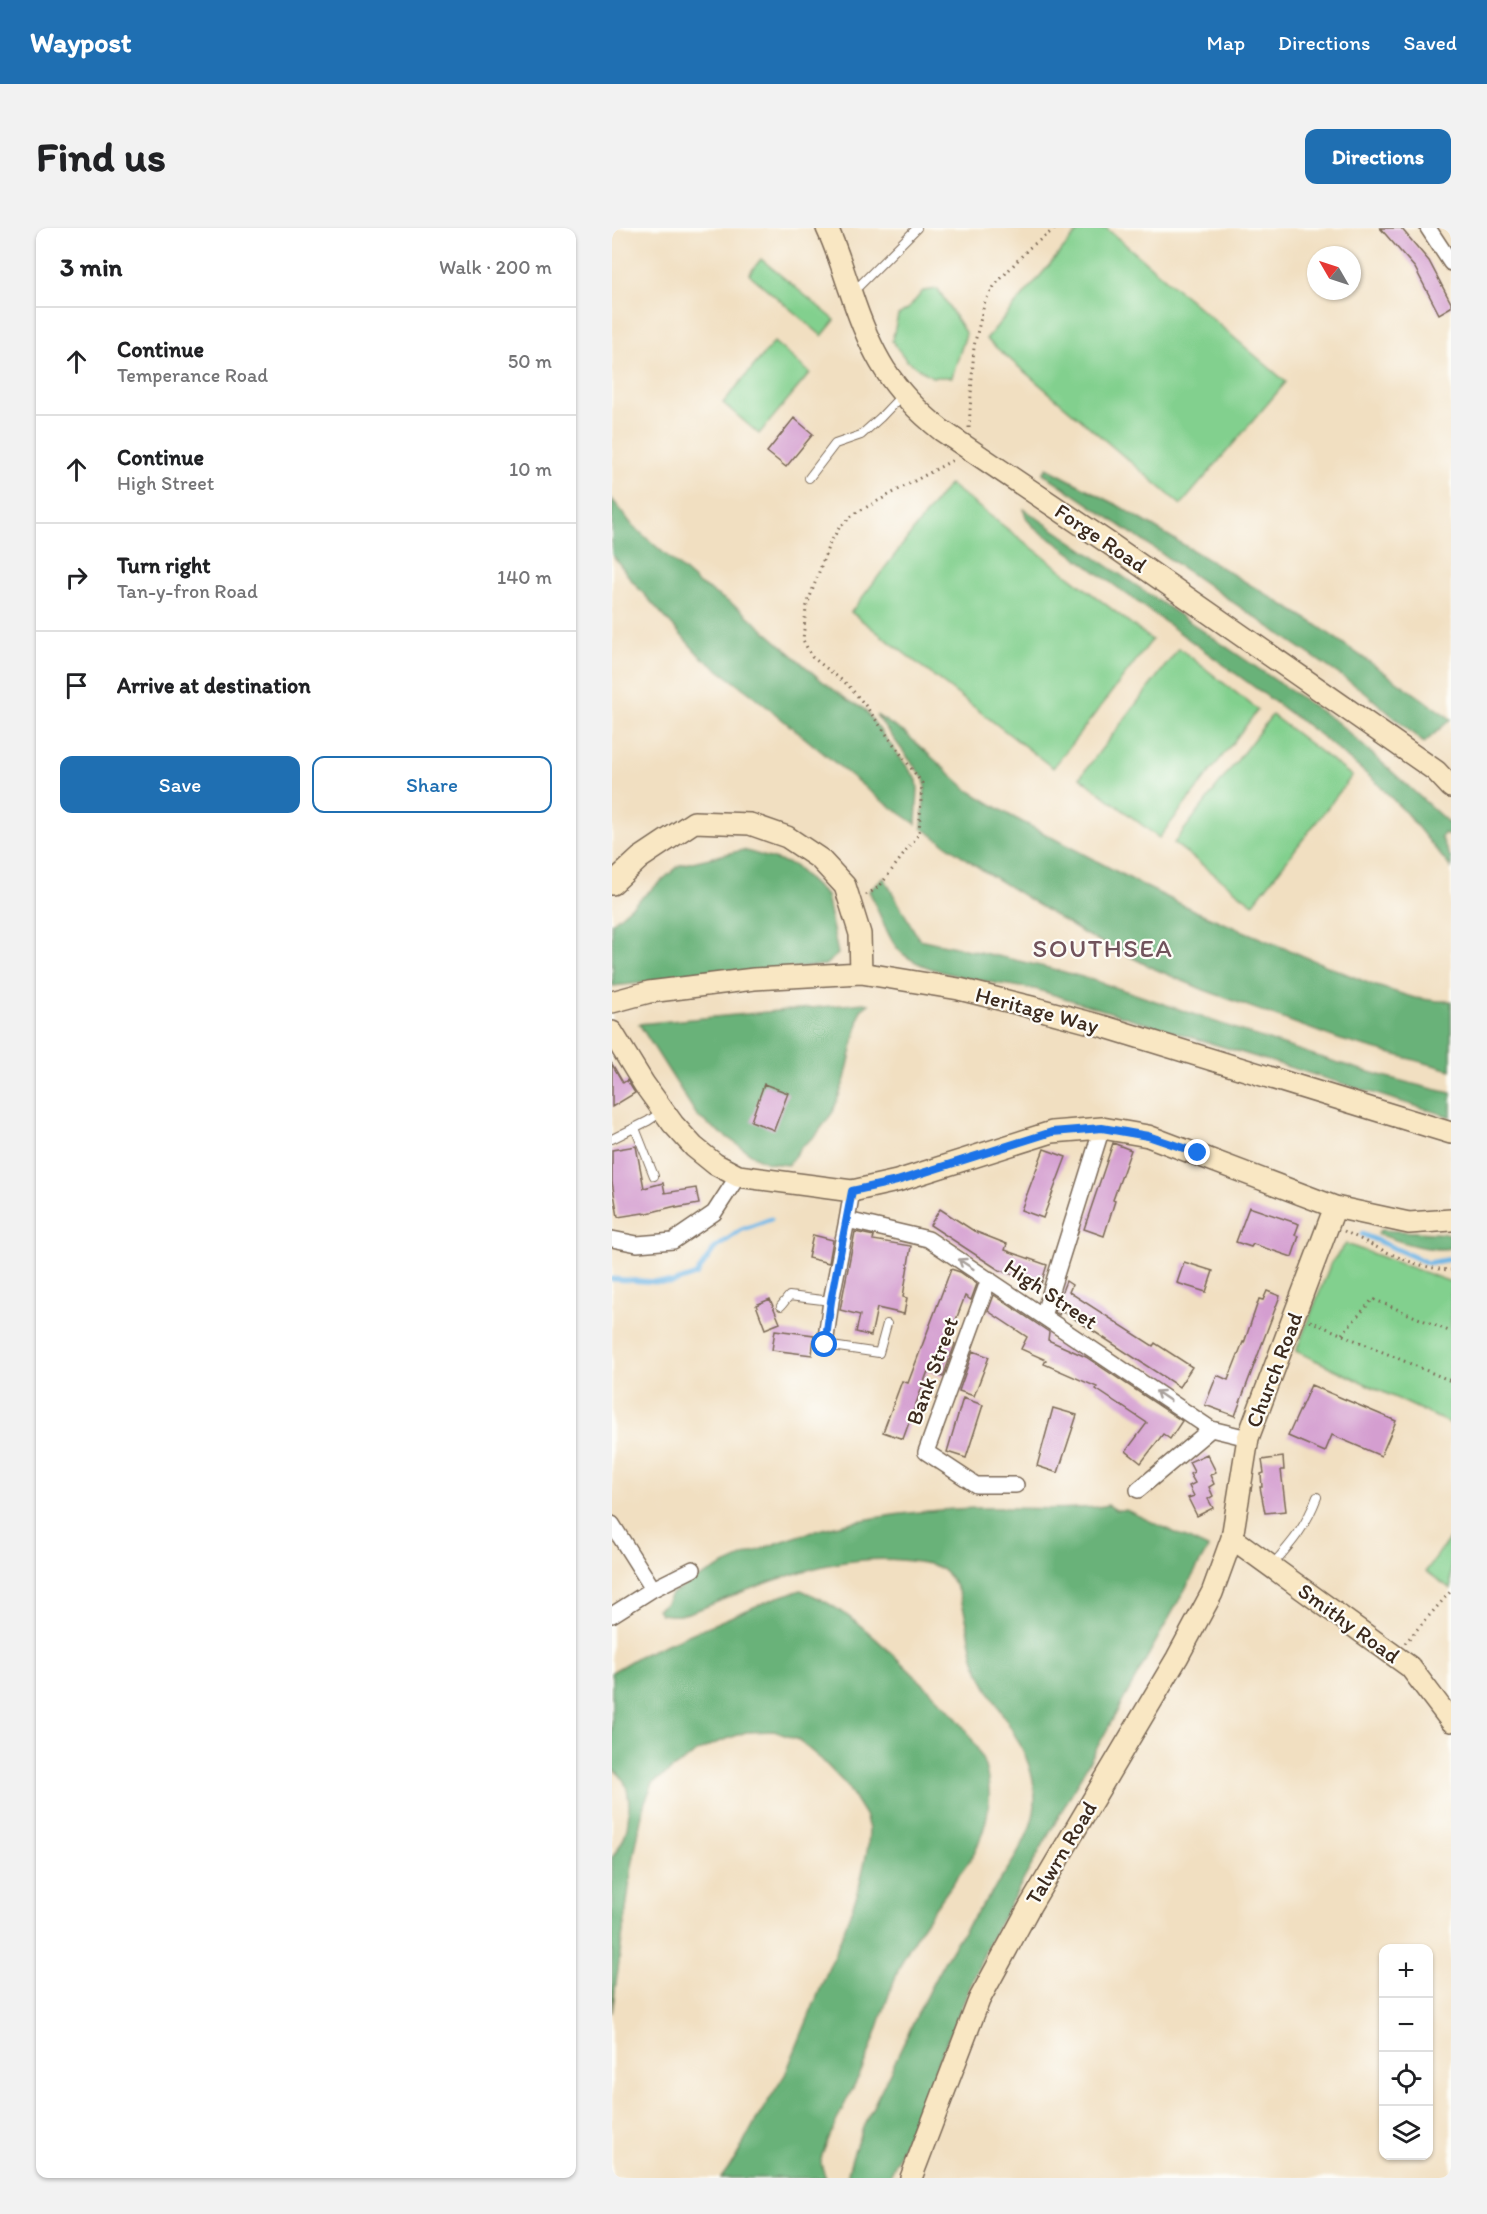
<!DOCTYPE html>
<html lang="en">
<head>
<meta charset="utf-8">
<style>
	:root { --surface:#fff; --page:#f2f2f2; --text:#202124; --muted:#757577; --line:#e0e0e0; --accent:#1f6fb2 }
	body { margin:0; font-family:Itim,sans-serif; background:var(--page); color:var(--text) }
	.controls { position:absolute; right:18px; bottom:18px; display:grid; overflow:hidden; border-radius:12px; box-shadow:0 2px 4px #0004 }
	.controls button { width:54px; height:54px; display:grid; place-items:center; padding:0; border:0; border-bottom:2px solid var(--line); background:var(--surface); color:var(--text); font:30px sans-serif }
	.compass { position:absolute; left:695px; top:18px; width:54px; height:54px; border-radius:50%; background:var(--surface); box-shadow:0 2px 4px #0004; rotate:309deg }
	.stop { position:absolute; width:18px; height:18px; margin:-14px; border:4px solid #1a73e8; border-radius:50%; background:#fff }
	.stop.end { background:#1a73e8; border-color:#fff; box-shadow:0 2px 6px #0008 }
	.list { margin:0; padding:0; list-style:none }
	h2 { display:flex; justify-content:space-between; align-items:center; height:78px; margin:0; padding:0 24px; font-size:26px }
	h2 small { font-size:20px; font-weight:400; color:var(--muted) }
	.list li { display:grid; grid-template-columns:39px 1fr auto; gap:18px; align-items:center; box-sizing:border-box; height:108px; padding:0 24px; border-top:2px solid var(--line) }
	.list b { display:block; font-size:22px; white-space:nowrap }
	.list p { margin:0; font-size:20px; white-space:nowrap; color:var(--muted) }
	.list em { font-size:20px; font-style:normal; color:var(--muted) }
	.actions { display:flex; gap:12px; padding:18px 24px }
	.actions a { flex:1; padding:14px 0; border:2px solid var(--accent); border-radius:12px; text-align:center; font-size:21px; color:var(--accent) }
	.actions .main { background:var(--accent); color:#fff }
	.icon { flex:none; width:33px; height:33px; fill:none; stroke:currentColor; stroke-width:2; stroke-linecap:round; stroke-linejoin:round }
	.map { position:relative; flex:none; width:839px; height:1950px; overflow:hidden; border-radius:12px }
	header { display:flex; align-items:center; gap:36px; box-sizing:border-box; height:84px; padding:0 30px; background:var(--accent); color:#fff }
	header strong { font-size:28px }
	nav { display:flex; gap:33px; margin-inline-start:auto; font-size:21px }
	.intro { display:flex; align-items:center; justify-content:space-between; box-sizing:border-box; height:144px; padding:0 36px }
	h1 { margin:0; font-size:42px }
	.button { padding:15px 27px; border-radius:12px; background:var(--accent); color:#fff; font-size:21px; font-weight:700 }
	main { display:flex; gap:36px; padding:0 36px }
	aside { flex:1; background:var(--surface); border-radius:12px; box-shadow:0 2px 4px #0004 }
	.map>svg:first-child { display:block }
	.green { fill:#82d08e; stroke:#5e7d56; stroke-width:1.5 }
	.forest { fill:#69b279; stroke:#526e4c; stroke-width:1.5 }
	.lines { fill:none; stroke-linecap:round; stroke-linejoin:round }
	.stream { stroke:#6eb6e6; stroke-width:5 }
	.building { fill:#d49ed0 }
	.lane-casing { stroke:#7b6957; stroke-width:10 }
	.street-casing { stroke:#7b6957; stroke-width:18 }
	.secondary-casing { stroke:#7b6957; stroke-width:24 }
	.path { stroke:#7b6957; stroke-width:3; stroke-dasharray:1.5 4.5; stroke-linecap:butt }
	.lane { stroke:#fff; stroke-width:8 }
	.street { stroke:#fff; stroke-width:15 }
	.secondary { stroke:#f9e7c3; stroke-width:21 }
	.oneway { stroke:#a79f9a }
	.route { stroke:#1a73e8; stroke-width:8 }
	.labels { text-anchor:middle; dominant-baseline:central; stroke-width:4.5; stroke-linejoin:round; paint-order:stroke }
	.street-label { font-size:22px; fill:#3b2a1e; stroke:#fdfcf7 }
	.quarter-label { font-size:26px; letter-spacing:1.5px; fill:#71535c; stroke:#fdfcf7 }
</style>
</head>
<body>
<header>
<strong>Waypost</strong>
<nav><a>Map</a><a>Directions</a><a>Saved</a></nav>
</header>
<div class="intro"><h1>Find us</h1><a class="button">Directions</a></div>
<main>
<aside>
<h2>3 min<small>Walk · 200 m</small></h2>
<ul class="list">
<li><svg class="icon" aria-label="ahead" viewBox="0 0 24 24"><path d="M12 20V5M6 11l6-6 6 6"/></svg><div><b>Continue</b><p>Temperance Road</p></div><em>50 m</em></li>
<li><svg class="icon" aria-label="ahead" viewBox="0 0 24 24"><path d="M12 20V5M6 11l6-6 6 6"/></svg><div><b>Continue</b><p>High Street</p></div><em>10 m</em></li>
<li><svg class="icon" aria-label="right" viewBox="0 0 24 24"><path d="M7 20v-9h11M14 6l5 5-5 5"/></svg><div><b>Turn right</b><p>Tan-y-fron Road</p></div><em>140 m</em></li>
<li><svg class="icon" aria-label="arrive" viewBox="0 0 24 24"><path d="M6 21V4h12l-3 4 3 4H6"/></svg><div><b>Arrive at destination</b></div></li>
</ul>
<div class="actions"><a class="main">Save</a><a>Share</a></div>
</aside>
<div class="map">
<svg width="839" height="1950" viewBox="0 0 839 1950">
	<rect width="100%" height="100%" fill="#fdfcf7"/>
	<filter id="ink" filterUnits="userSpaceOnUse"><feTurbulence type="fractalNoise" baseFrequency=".0167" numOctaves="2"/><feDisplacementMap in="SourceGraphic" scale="12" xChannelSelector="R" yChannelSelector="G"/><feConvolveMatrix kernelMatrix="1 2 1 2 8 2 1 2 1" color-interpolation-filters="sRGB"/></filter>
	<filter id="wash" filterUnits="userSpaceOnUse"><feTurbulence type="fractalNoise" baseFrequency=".008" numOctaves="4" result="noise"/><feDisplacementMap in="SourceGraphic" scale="24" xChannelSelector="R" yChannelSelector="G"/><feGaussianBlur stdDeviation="1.35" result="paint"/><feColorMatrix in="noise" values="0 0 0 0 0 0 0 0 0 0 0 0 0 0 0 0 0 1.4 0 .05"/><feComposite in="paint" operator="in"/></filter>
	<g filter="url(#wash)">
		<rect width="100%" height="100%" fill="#f1dfc1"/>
		<!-- green -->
		<path class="green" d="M 469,0 L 494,0 L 674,154 L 569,277 L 374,111 Z
			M 149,31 L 223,92 L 210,108 L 137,46 Z
			M 326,61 L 354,106 L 340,149 L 320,149 L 295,133 L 280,113 L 286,87 L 296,81 L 311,63 Z
			M 162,114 L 198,145 L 147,206 L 111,175 Z
			M 337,256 L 540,412 L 441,540 L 239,384 Z
			M 567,420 L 646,482 L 547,610 L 468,549 Z
			M 660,487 L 740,548 L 641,676 L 562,615 Z
			M 734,1016 L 839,1054 L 839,1196 L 684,1123 L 719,1035 Z
			M 839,1308 L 839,1361 L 814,1343 Z"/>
		<!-- forest -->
		<path class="forest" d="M 435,240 L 507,278 L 700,394 L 839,491 L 812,515 L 750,462 L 431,245 Z
			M 0,271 L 21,298 L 87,356 L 128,381 L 209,452 L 237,473 L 252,481 L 305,552 L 306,561 L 304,596 L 266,570 L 143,469 L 88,428 L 21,354 L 0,326 Z
			M 412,281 L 726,495 L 839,597 L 839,609 L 833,605 L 829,609 L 839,631 L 839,640 L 794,585 L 764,554 L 708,507 L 443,314 C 432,306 412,296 412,281 Z
			M 264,487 L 293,505 L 356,562 L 399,588 L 534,659 L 583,683 L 761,757 L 803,770 L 826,773 L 839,773 L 839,842 L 729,812 L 592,762 L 543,741 L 471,705 L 372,643 L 310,600 L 313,556 L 312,551 Z
			M 131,622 L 181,637 L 214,668 L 226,726 L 213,737 L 1,758 L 0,695 L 68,637 Z
			M 272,650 L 307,711 C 373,726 441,738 505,760 C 616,797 725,840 839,865 L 839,889 L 423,761 C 390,756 307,747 286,721 C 275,709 265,678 257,663 Z
			M 252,775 L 257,776 L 249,782 L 233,851 L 221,884 L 204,907 L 189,919 L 176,937 L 156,935 L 145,930 L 86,889 L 27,796 Z
			M 768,1002 L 839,1006 L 839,1020 C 815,1024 789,1014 766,1006 Z
			M 496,1277 L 504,1282 L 514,1282 L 596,1320 L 378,1712 L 277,1950 L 235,1950 C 243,1909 263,1875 281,1838 C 302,1794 321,1749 348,1708 C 371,1673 423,1616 423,1574 C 424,1519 379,1481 363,1432 C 354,1404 354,1343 317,1336 C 248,1322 191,1341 127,1365 C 108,1372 88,1383 68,1387 C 62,1388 55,1387 48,1386 L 45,1381 L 54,1375 L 59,1366 C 155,1307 255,1283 368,1280 C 400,1279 432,1282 464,1280 C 475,1280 486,1280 496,1277 Z
			M 189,1362 C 237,1381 271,1417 307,1452 C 362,1504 400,1547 362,1625 C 358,1633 352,1641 346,1648 C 331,1670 313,1692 300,1715 C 275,1756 268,1807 246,1850 C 235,1871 224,1893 215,1915 C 213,1920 209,1927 209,1933 C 209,1938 212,1945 214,1950 L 109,1950 L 123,1931 L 143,1894 L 173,1847 L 229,1710 L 246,1664 L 256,1619 L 257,1601 L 253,1587 L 235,1558 L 210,1532 L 186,1512 L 162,1503 L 134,1504 L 101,1516 L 85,1524 L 41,1555 L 32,1576 L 20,1638 L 0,1785 L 0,1630 C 6,1621 13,1611 15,1600 C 18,1581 20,1551 0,1541 L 0,1444 L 27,1428 L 163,1370 Z"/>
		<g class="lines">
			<!-- stream -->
			<path class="stream" d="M 750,1006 L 816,1035 L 839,1031
				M 0,1051 L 60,1055 L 84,1047 L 102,1021 L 129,1002 L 159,991"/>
		</g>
		<g id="blocks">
			<!-- building -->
			<path class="building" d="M 768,0 L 789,0 L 817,33 L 839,75 L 839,79 L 827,86 L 803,40 Z
				M 182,190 L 201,206 L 174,239 L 155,224 Z
				M 0,836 L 11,855 L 15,852 L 23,865 L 0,879 Z
				M 152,856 L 176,865 L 162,902 L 139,893 Z
				M 501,915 L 519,922 L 501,972 L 503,973 L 492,1008 L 472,1001 Z
				M 24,918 L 32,960 L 51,955 L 53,965 L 84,960 L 87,976 L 64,980 L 64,978 L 32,986 L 31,985 L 6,989 L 0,954 L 0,922 Z
				M 432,921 L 454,929 L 431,990 L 409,982 Z
				M 637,979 L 687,996 L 683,1007 L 687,1008 L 680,1029 L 641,1016 L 639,1019 L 624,1014 Z
				M 328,981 L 362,1003 L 395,1016 L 393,1022 L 435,1037 L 429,1056 L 387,1042 L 318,997 Z
				M 243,1004 L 262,1008 L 261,1012 L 299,1018 L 291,1069 L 295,1070 L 292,1086 L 265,1080 L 259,1108 L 244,1104 L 248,1087 L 228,1082 Z
				M 201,1007 L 221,1012 L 217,1035 L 196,1030 Z
				M 572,1034 L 601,1043 L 594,1064 L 565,1055 Z
				M 339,1041 L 348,1044 L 365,1056 L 359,1072 L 353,1068 L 336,1113 L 343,1116 L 331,1149 L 316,1143 L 291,1211 L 271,1204 L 290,1153 L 296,1155 Z
				M 454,1053 L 460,1057 L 457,1064 L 541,1118 L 543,1115 L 580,1139 L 567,1159 L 449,1082 L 447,1087 L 442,1084 Z
				M 655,1063 L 668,1068 L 623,1188 L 593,1177 L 605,1147 L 616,1152 L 631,1114 L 632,1115 L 647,1071 L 651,1072 Z
				M 382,1067 L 437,1104 L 436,1112 L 474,1129 L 570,1193 L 558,1211 L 551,1206 L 529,1235 L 514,1223 L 535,1195 L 484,1161 L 485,1159 L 432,1136 L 434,1132 L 409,1121 L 415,1109 L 376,1083 Z
				M 158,1071 L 168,1095 L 153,1101 L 144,1077 Z
				M 163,1102 L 202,1107 L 200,1127 L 160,1122 Z
				M 361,1123 L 377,1129 L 362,1168 L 347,1163 Z
				M 699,1157 L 784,1193 L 769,1228 L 720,1207 L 713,1224 L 676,1208 Z
				M 351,1170 L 371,1177 L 354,1230 L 335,1224 Z
				M 441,1180 L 465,1187 L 446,1245 L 425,1238 Z
				M 595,1226 L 604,1244 L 598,1247 L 602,1256 L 597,1259 L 601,1268 L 596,1271 L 601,1280 L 585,1288 L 576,1270 L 582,1268 L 577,1258 L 583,1255 L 578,1246 L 582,1244 L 577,1234 Z
				M 671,1229 L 672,1242 L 669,1242 L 674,1283 L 653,1285 L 648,1259 L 650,1259 L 649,1246 L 652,1245 L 650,1232 Z"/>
		</g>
	</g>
	<g filter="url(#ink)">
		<use href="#blocks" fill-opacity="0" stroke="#7b6957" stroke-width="1.5"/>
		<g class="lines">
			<defs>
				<path id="lane" d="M 242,63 L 305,0
					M 197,250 L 223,216 L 249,207 L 269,189 L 289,168
					M 23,900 L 42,948
					M 0,911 L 36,893 L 51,883
					M 169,1078 L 177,1068 L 219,1073
					M 213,1117 L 267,1125 L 275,1096
					M 660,1337 C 681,1314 694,1298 705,1269"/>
				<path id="street" d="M 816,0 L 839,35
					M 240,963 L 235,992 L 316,1011 L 599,1201 L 636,1210
					M 0,1011 L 25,1016 L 61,1013 L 102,985 L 126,948
					M 377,1051 L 314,1224 L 364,1257 L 404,1257
					M 431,1088 L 490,900
					M 213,1117 L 219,1073 L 235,992
					M 526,1262 L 599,1201
					M 0,1296 L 41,1361
					M 0,1387 L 41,1361 L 81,1341"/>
				<path id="secondary" d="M 215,0 C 225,21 231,43 239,65 C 259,126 279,162 329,202 L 501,318 L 824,543 L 839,559
					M 0,656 L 28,630 L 82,594 L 138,596 L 175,609 L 208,631 L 233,658 L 248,706 L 249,745
					M 0,774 L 37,764 L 142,751 L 249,745 L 347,761 L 419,779 L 490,798 L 839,905
					M 0,804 L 32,856 L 61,896 L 82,919 L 103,936 L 126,948 L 240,963 L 285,953 L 440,904 L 490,900 L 536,908 L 723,979 L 797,995 L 839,992
					M 620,1310 L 798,1439 L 839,1493
					M 299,1950 L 367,1772 L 418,1678 L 565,1430 L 600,1365 L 620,1310 L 636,1210 L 723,979"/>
			</defs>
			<!-- lane casing -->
			<use href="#lane" class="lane-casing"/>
			<!-- street casing -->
			<use href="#street" class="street-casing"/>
			<!-- secondary casing -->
			<use href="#secondary" class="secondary-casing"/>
			<!-- path -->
			<path class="path" d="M 357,200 L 362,118 L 373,73 L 383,57 L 417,20 L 444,0
				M 254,667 L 267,659 L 307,606 L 310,555 L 253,477 L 236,457 L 200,429 L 191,412 L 194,380 L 216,319 L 227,300 L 242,286 L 341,232
				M 732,1003 C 765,1019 802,1041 839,1042
				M 698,1093 L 839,1153
				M 730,1106 L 761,1071 L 839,1104
				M 793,1415 L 839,1363"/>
			<!-- lane -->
			<use href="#lane" class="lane"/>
			<!-- street -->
			<use href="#street" class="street"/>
			<!-- secondary -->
			<use href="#secondary" class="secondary"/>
		</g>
		<!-- one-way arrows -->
		<defs><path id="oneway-shaft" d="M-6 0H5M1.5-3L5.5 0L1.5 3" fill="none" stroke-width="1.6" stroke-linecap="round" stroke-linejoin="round" transform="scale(1.5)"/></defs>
		<g class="oneway">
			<use href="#oneway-shaft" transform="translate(354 1036) rotate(-147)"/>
			<use href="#oneway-shaft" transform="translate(551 1168) rotate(-146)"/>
		</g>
	</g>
	<g class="lines" filter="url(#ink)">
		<!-- route -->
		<path class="route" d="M 213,1117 L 219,1073 L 240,963 L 285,953 L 440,904 L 490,900 L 536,908 L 586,925"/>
	</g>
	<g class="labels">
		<!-- street labels -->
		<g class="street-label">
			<text transform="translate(489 310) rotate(34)">Forge Road</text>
			<text transform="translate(425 782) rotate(15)">Heritage Way</text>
			<text transform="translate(439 1066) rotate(34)">High Street</text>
			<text transform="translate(662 1142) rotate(-69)">Church Road</text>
			<text transform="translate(320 1143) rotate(-70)">Bank Street</text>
			<text transform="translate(737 1395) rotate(36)">Smithy Road</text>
			<text transform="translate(449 1625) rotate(-59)">Talwrn Road</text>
		</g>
		<!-- quarter labels -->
		<g class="quarter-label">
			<text x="491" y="720">SOUTHSEA</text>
		</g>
	</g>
</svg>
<div class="controls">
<button>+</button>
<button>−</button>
<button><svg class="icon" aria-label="locate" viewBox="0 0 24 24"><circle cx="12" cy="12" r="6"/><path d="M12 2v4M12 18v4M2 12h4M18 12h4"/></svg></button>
<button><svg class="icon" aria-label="layers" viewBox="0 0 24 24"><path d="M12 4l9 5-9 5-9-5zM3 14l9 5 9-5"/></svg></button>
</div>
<svg class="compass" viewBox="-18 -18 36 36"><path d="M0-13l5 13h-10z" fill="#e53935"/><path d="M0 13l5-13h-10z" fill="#757577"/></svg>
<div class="stop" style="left:213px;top:1117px"></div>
<div class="stop end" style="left:586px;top:925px"></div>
</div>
</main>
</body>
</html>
